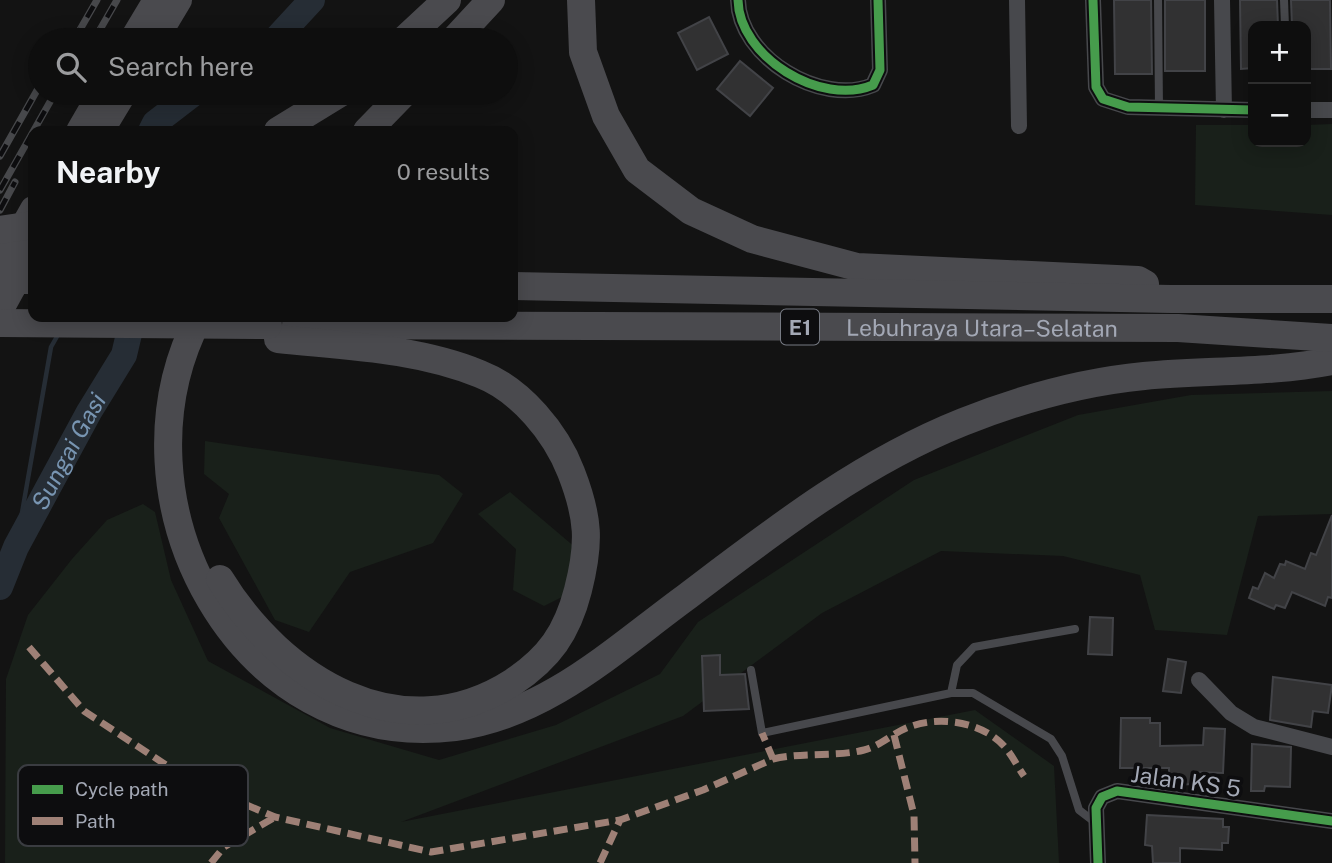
<!DOCTYPE html>
<html lang="en">
<head>
<meta charset="utf-8">
<style>
	:root { --surface:#0e0e0e; --page:#1c1c1c; --text:#f1f3f6; --muted:#9b9c9e; --line:#2e2e2e }
	body { margin:0; font-family:"Public Sans",sans-serif; background:var(--page); color:var(--text) }
	.controls { position:absolute; right:21px; top:21px; display:grid; overflow:hidden; border-radius:14px; box-shadow:0 4px 18px #0003 }
	.controls button { width:63px; height:63px; display:grid; place-items:center; padding:0; border:0; border-bottom:2px solid var(--line); background:var(--surface); color:var(--text); font:35px sans-serif }
	.list { margin:0; padding:0; list-style:none }
	h2 { display:flex; justify-content:space-between; align-items:center; height:91px; margin:0; padding:0 28px; font-size:30px }
	h2 small { font-size:23px; font-weight:400; color:var(--muted) }
	.icon { flex:none; width:38px; height:38px; fill:none; stroke:currentColor; stroke-width:2; stroke-linecap:round; stroke-linejoin:round }
	.map { position:relative; flex:none; width:1332px; height:863px; overflow:hidden }
	.search { position:absolute; background:var(--surface); box-shadow:0 4px 18px #0003; left:28px; top:28px; width:490px; height:77px; display:flex; align-items:center; gap:18px; box-sizing:border-box; padding:0 24px; border-radius:38px; color:var(--muted); font-size:26px }
	.panel { position:absolute; background:var(--surface); box-shadow:0 4px 18px #0003; left:28px; top:126px; width:490px; height:196px; border-radius:14px }
	.map>svg:first-child { display:block }
	.green { fill:#19201a }
	.lines { fill:none; stroke-linecap:round; stroke-linejoin:round }
	.stream { stroke:#262d35; stroke-width:4.5 }
	.river { stroke:#262d35; stroke-width:26 }
	.building { fill:#313132; stroke:#424347; stroke-width:2 }
	.service { stroke:#47484c; stroke-width:8 }
	.minor { stroke:#47484c; stroke-width:16 }
	.trunk { stroke:#4a4a4e; stroke-width:26 }
	.motorway { stroke:#4a4a4e; stroke-width:28 }
	.rail-casing { stroke:#47484b; stroke-width:7 }
	.rail { stroke:#0d0d0f; stroke-width:4.5; stroke-dasharray:13; stroke-linecap:butt }
	.motorway-bridge { stroke:#4a4a4e; stroke-width:28 }
	.quiet { stroke:#9e8076; stroke-width:7; stroke-dasharray:14 7; stroke-linecap:butt }
	.cycleway-casing { stroke:#0d0d0f; stroke-width:13 }
	.cycleway { stroke:#469c4c; stroke-width:9 }
	.labels { text-anchor:middle; dominant-baseline:central; stroke-width:7; stroke-linejoin:round; paint-order:stroke }
	.shield { fill:#0d0d0f; stroke:#767a83; stroke-width:2 }
	.shield-label { font-size:21px; font-weight:bold; fill:#a3a8b5 }
	.street-label { font-size:23px; fill:#a3a8b5; stroke:#0d0d0f }
	.water-label { font-size:24px; font-style:italic; fill:#7895b2; stroke:#0d0d0f }
	.key { fill:#0d0d0f; stroke:#3a3c41; stroke-width:2 }
	.key-label { font-size:19px; fill:#a3a8b5 }
</style>
</head>
<body>
<div class="map">
<svg width="1332" height="863" viewBox="0 0 1332 863">
	<rect width="100%" height="100%" fill="#131313"/>
	<!-- green -->
	<path class="green" d="M 1332,124 L 1332,215 L 1195,205 L 1196,125 L 1253,125 L 1253,142 L 1306,142 L 1306,125 Z
		M 1332,391 L 1332,514 L 1258,516 L 1227,635 L 1155,630 L 1140,575 L 1063,556 L 941,551 L 822,613 L 683,716 L 401,822 L 975,710 L 1054,766 L 1059,863 L 5,863 L 6,679 L 28,615 L 72,559 L 107,520 L 143,504 L 155,512 L 171,580 L 208,661 L 330,728 L 439,760 L 556,725 L 660,674 L 698,622 L 914,480 L 1078,415 L 1191,395 Z
		M 205,441 L 439,475 L 463,494 L 433,543 L 350,572 L 309,632 L 275,620 L 219,518 L 229,494 L 204,474 Z
		M 510,492 L 576,548 L 562,597 L 544,606 L 513,590 L 516,549 L 478,514 Z"/>
	<g class="lines">
		<!-- stream -->
		<path class="stream" d="M 16,547 L 51,347 L 59,333"/>
		<!-- river -->
		<g class="river">
			<path d="M 275,40 L 312,0"/>
			<path d="M 151,131 L 155,123 L 194,93"/>
			<path id="s1" d="M 0,587 L 16,547 L 89,412 L 124,355 L 133,317"/>
		</g>
	</g>
	<!-- building -->
	<path class="building" d="M 1114,0 L 1151,0 L 1152,74 L 1115,74 Z
		M 1165,0 L 1205,0 L 1205,71 L 1165,71 Z
		M 1240,0 L 1277,0 L 1278,26 L 1253,26 L 1253,68 L 1241,69 Z
		M 1291,0 L 1330,0 L 1331,69 L 1306,69 L 1306,26 L 1292,26 Z
		M 709,17 L 728,54 L 697,70 L 678,33 Z
		M 740,61 L 773,88 L 750,116 L 717,89 Z
		M 1332,515 L 1332,598 L 1328,597 L 1325,606 L 1292,592 L 1285,608 L 1276,605 L 1274,609 L 1249,598 L 1253,587 L 1258,589 L 1265,573 L 1274,578 L 1280,564 L 1285,565 L 1286,561 L 1305,569 L 1311,553 L 1316,555 Z
		M 1090,617 L 1113,618 L 1112,655 L 1088,654 Z
		M 720,655 L 720,675 L 745,674 L 749,709 L 704,711 L 702,656 Z
		M 1168,659 L 1186,662 L 1181,693 L 1163,691 Z
		M 1273,677 L 1332,685 L 1328,713 L 1313,711 L 1311,727 L 1270,720 Z
		M 1121,718 L 1150,718 L 1150,723 L 1160,723 L 1160,746 L 1203,745 L 1204,728 L 1225,729 L 1223,773 L 1195,772 L 1195,784 L 1169,785 L 1169,768 L 1120,768 Z
		M 1252,744 L 1291,747 L 1290,787 L 1265,786 L 1264,791 L 1251,791 Z
		M 1147,815 L 1223,819 L 1223,827 L 1229,827 L 1228,843 L 1222,843 L 1222,850 L 1180,848 L 1180,863 L 1153,863 L 1152,846 L 1145,845 Z"/>
	<g class="lines">
		<!-- service -->
		<path class="service" d="M 1158,0 L 1159,109
			M 1284,0 L 1285,26
			M 751,670 L 762,733 L 951,693 L 973,693 L 1051,739 L 1062,756 L 1079,810 L 1096,823
			M 951,693 L 957,665 L 974,647 L 1075,629"/>
		<!-- minor -->
		<path class="minor" d="M 738,0 C 739,57 821,107 873,85 L 880,70 L 878,0
			M 1017,0 L 1019,126
			M 1093,0 L 1096,87 L 1103,99 L 1128,107 L 1253,110
			M 1222,0 L 1224,110
			M 1306,110 L 1332,110
			M 1199,680 L 1231,713 L 1254,727 L 1332,747
			M 1098,863 L 1096,808 L 1102,797 L 1117,791 L 1332,821"/>
		<!-- trunk -->
		<path class="trunk" d="M 132,40 L 156,0
			M 155,40 L 179,0
			M 79,131 L 101,93
			M 101,131 L 124,93
			M 0,268 L 33,209
			M 0,311 L 33,251"/>
		<!-- motorway -->
		<g class="motorway">
			<path d="M 581,0 L 583,52 L 606,116 L 637,170 L 691,211 L 752,239 L 857,267 L 1138,280 L 1145,284"/>
			<path d="M 404,40 L 447,0"/>
			<path d="M 454,40 L 491,0"/>
			<path d="M 278,131 L 340,93"/>
			<path d="M 367,131 L 404,93"/>
			<path d="M 513,286 L 1171,299 L 1332,299"/>
			<path d="M 199,317 C 104,498 239,754 455,727 C 546,715 614,650 685,598 C 772,532 860,463 963,422 C 1021,399 1082,382 1144,376 C 1206,370 1271,373 1332,361"/>
			<path id="s2" d="M 296,325 L 1178,328 L 1332,338"/>
			<path d="M 220,579 C 281,679 401,754 513,682 C 549,658 567,633 578,590 C 590,543 589,518 571,472 C 556,433 521,390 480,374 C 417,348 345,346 278,339"/>
		</g>
		<defs>
			<path id="rail" d="M 74,40 L 97,0
				M 94,40 L 117,0
				M 0,156 L 40,85
				M 0,190 L 55,93
				M 0,210 L 15,182"/>
		</defs>
		<!-- rail casing -->
		<use href="#rail" class="rail-casing"/>
		<!-- rail -->
		<use href="#rail" class="rail"/>
		<!-- motorway-bridge -->
		<path class="motorway-bridge" d="M 0,230 L 33,225
			M 0,280 L 33,280
			M 0,323 L 268,325"/>
		<!-- quiet -->
		<path class="quiet" d="M 29,647 L 84,711 L 192,782 L 275,817 L 431,852 L 620,820 L 703,790 L 773,759 L 762,733
			M 894,735 L 914,815 L 915,863
			M 773,759 C 803,752 837,757 864,750 C 881,746 895,731 912,726 C 941,716 981,722 1003,745 C 1011,753 1017,766 1024,776
			M 211,863 L 224,847 L 275,817
			M 600,863 L 620,820"/>
		<defs>
			<path id="cycleway" d="M 738,0 C 739,57 821,107 873,85 L 880,70 L 878,0
				M 1093,0 L 1096,87 L 1103,99 L 1128,107 L 1253,110
				M 1098,863 L 1096,808 L 1102,797 L 1117,791 L 1332,821"/>
		</defs>
		<!-- cycleway casing -->
		<use href="#cycleway" class="cycleway-casing"/>
		<!-- cycleway -->
		<use href="#cycleway" class="cycleway"/>
	</g>
	<g class="labels">
		<!-- shield labels -->
		<rect class="shield" x="781" y="309.5" width="38" height="35" rx="5"/>
		<g class="shield-label">
			<text x="800" y="327">E1</text>
		</g>
		<!-- street labels -->
		<g class="street-label">
			<text stroke="none"><textPath href="#s2" startOffset="686">Lebuhraya Utara–Selatan</textPath></text>
			<text transform="translate(1186 781) rotate(8)">Jalan KS 5</text>
		</g>
		<!-- water labels -->
		<g class="water-label">
			<text stroke="none"><textPath href="#s1" startOffset="152">Sungai Gasi</textPath></text>
		</g>
	</g>
	<!-- legend -->
	<rect x="18" y="765" width="230" height="81" rx="10" class="key"/>
	<rect x="32" y="785" width="31" height="9" fill="#469c4c"/>
	<rect x="32" y="817" width="31" height="8" fill="#9e8076"/>
	<g class="key-label">
		<text x="75" y="796">Cycle path</text>
		<text x="75" y="828">Path</text>
	</g>
</svg>
<div class="controls">
<button>+</button>
<button>−</button>
</div>
<div class="search"><svg class="icon" aria-label="search" viewBox="0 0 24 24"><circle cx="10" cy="10" r="6"/><path d="M15 15l6 6"/></svg>Search here</div>
<section class="panel">
<h2>Nearby<small>0 results</small></h2>
<ul class="list">
</ul>
</section>
</div>
</body>
</html>
